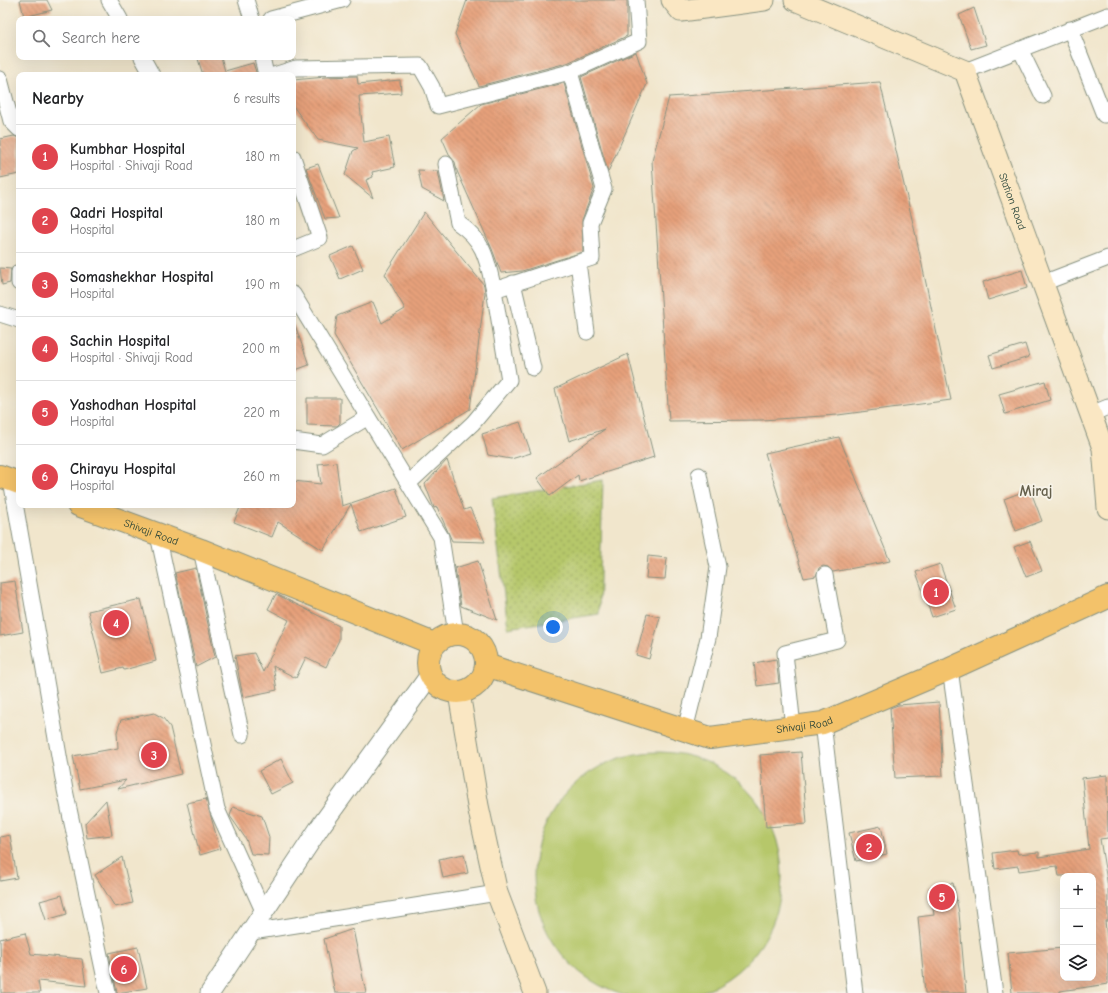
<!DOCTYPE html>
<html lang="en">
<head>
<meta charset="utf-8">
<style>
	:root { --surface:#fff; --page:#f2f2f2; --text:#202124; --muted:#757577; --line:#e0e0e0; --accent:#db2777 }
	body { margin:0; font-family:"Comic Neue",sans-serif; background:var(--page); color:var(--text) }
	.controls { position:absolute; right:12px; bottom:12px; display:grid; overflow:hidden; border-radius:8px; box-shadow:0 4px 16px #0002 }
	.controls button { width:36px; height:36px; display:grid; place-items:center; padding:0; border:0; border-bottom:1px solid var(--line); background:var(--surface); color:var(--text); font:20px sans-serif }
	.you { position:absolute; left:553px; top:627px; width:14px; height:14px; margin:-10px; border:3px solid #fff; border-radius:50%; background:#1a73e8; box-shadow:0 0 0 6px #1a73e833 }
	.badge { display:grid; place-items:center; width:26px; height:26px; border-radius:50%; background:var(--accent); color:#fff; font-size:13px; font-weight:700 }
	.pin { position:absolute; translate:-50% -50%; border:2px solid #fff; box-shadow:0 1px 4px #0006 }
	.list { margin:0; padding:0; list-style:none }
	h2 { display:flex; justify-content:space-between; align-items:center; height:52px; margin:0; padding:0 16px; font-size:17px }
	h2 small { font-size:13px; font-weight:400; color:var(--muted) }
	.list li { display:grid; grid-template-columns:26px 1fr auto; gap:12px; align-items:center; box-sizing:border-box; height:64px; padding:0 16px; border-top:1px solid var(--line) }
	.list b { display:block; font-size:15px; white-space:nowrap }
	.list p { margin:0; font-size:13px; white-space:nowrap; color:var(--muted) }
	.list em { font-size:13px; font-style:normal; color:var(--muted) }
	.icon { flex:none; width:22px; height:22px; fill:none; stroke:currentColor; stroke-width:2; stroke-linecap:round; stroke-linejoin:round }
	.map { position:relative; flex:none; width:1108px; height:993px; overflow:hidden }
	.search { position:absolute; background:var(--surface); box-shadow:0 4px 16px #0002; left:16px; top:16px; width:280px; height:44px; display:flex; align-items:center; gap:10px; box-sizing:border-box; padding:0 14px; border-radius:8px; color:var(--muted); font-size:15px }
	.panel { position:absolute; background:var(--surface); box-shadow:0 4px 16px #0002; left:16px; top:72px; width:280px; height:436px; border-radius:8px }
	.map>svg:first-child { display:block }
	.green { fill:#b6c76a; stroke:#6a824f }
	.park { fill:url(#park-dots); stroke:#6a824f }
	.building { fill:url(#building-back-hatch) }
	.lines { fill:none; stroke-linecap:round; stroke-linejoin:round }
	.minor-casing { stroke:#889280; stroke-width:17 }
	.tertiary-casing { stroke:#889280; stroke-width:21 }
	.secondary-casing { stroke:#889280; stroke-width:23 }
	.primary-casing { stroke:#889280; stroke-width:24 }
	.minor { stroke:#fff; stroke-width:15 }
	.tertiary { stroke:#fff; stroke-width:19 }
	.secondary { stroke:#fae7c3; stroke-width:21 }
	.primary { stroke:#f3c26a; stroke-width:22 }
	.labels { text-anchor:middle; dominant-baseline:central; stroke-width:3.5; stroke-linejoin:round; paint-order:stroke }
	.street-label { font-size:11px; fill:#1f3d34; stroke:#f7f3e8 }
	.district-label { font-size:15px; font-weight:bold; fill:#65604c; stroke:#f7f3e8 }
</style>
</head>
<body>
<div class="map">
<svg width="1108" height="993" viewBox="0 0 1108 993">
	<defs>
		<pattern id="park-dots" width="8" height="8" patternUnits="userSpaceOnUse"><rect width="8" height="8" fill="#b6c76a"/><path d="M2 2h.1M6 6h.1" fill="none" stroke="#93a358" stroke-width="1.8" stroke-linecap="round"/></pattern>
		<pattern id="building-back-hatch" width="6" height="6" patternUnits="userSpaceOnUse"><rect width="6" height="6" fill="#e6a07a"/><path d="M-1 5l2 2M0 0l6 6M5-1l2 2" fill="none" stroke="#ba8465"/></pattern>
	</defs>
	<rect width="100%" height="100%" fill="#f7f3e8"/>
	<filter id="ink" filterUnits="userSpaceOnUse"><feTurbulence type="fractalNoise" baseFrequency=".025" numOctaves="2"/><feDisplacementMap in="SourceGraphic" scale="8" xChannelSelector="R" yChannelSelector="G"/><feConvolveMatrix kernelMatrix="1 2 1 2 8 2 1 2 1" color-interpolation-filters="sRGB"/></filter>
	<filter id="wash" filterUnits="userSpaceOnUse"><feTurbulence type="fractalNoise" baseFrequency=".012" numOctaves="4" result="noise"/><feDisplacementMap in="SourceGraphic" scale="16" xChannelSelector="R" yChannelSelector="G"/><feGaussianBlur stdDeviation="0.9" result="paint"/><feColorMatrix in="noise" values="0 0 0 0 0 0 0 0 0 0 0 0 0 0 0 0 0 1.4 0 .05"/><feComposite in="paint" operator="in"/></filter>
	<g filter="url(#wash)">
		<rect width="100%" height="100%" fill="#f1e6cc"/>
		<!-- green -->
		<path class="green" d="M534 876a124 124 0 1 1 248 0a124 124 0 1 1-248 0Z"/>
		<!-- park -->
		<path class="park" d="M 603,480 L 599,614 L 508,628 L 492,498 Z"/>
		<g id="blocks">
			<!-- building -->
			<path class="building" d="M 20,0 L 47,0 L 52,10 L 24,17 Z
				M 467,0 L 627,0 L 627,36 L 567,63 L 479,86 L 455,34 Z
				M 974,8 L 986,45 L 971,49 L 959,15 Z
				M 636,52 L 647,84 L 608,172 L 581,77 Z
				M 206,57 L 221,57 L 225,71 L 253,63 L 257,75 L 203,75 L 198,59 Z
				M 357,76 L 358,84 L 400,80 L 401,93 L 359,96 L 364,142 L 389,137 L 395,167 L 372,172 L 373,177 L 366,180 L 373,198 L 345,175 L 353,151 L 358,148 L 318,140 L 293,106 L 293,80 L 326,77 Z
				M 880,82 L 915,232 L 951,400 L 838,415 L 762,420 L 669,421 L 652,161 L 669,97 Z
				M 564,83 L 594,188 L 582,220 L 583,252 L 522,271 L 501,273 L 492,249 L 457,171 L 455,162 L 450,156 L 442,138 L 481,104 Z
				M 14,136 L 19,138 L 19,174 L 0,178 L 0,139 Z
				M 318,164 L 339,218 L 325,219 L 306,168 Z
				M 418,170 L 438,171 L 444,201 L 422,189 Z
				M 424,212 L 484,285 L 485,293 L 470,409 L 402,450 L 334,335 L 337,316 L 373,302 L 382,323 L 405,309 L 385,274 Z
				M 353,246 L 363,269 L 340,279 L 330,256 Z
				M 0,268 L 11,269 L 10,283 L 2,285 Z
				M 1022,270 L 1027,288 L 988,300 L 983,282 Z
				M 293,325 L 295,325 L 309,365 L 293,371 Z
				M 1025,344 L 1029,357 L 993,368 L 989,355 Z
				M 628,354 L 654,457 L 579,481 L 578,475 L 550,496 L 537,478 L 605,429 L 569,441 L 555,389 Z
				M 1045,381 L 1050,400 L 1005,414 L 999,394 Z
				M 307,398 L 340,398 L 340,423 L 337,426 L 307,425 Z
				M 520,422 L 531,453 L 511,459 L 488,455 L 482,434 Z
				M 839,437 L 890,561 L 833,572 L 828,567 L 823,566 L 819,568 L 816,576 L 804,578 L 765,453 Z
				M 447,460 L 464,510 L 470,508 L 485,542 L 452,541 L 437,507 L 434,508 L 425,484 Z
				M 336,462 L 342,506 L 396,488 L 406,517 L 361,532 L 351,504 L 323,550 L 278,522 L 272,537 L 234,522 L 241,505 L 293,505 L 293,481 L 321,484 L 318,464 Z
				M 1030,489 L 1042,521 L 1016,531 L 1004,499 Z
				M 1030,541 L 1042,571 L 1026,577 L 1014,547 Z
				M 648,556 L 667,558 L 665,579 L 646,578 Z
				M 478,561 L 497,620 L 461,606 L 455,568 Z
				M 940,564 L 956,609 L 932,617 L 916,572 Z
				M 196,568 L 215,657 L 196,667 L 175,573 Z
				M 15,581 L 23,632 L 0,636 L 0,583 Z
				M 276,594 L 339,626 L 339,640 L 326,667 L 306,657 L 296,678 L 273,666 L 277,690 L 243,697 L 235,656 L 254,653 L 263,672 L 289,620 L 268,609 Z
				M 141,599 L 156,661 L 124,670 L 123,668 L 103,673 L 88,611 Z
				M 647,614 L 660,617 L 649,659 L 636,655 Z
				M 776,659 L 779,683 L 757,686 L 754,663 Z
				M 939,702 L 943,776 L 895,778 L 890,708 L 898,705 Z
				M 154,713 L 163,718 L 170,727 L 181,774 L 118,789 L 126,780 L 80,789 L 73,756 L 118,748 L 117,732 L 121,720 Z
				M 801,752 L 807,824 L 766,827 L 760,755 Z
				M 281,759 L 293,783 L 271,794 L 259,771 Z
				M 1107,775 L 1108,838 L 1100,839 L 1108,887 L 1108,921 L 1105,921 L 1108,947 L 1108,984 L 1060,991 L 1060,993 L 1012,993 L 1008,953 L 1063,948 L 1063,978 L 1093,978 L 1093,876 L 1059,876 L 1057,866 L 1019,871 L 1018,866 L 995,869 L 993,853 L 1017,850 L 1018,854 L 1039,852 L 1039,857 L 1089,849 L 1082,778 Z
				M 206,799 L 220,849 L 200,855 L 187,803 Z
				M 106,800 L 112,835 L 87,838 L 85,823 Z
				M 233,807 L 262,816 L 269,837 L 268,855 L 251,854 L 246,839 L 230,816 Z
				M 881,826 L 887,854 L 856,861 L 849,833 Z
				M 10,835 L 17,878 L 0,881 L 0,837 Z
				M 464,854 L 468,873 L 443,878 L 439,859 Z
				M 122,857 L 133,903 L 115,907 L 95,875 Z
				M 953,883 L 959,913 L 966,993 L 925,993 L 918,917 L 934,915 L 930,887 Z
				M 62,895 L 67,914 L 46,920 L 40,901 Z
				M 353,929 L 366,993 L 335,993 L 324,939 Z
				M 25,933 L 31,954 L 82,959 L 86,986 L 38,981 L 40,993 L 1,993 L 0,939 Z
				M 138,947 L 147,988 L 117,993 L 109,953 Z"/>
		</g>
	</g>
	<g filter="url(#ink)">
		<use href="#blocks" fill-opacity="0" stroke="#889280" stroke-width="1"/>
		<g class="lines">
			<defs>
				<path id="minor" d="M 109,0 L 120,19
					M 246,0 L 252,19
					M 271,19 L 342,0
					M 1070,29 L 1104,115
					M 1020,49 L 1043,96
					M 142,57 L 152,75
					M 262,57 L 266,75
					M 965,71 L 1108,15
					M 274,75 L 296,68 L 420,66 L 432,87 L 438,106 L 570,72 L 639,41 L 636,0
					M 0,79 L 11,121 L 19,129
					M 293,157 L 320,238 L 293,249
					M 446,164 L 458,223 C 485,241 487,260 494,290
					M 578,262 L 587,332
					M 19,272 L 19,283
					M 513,283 L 533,368
					M 1043,283 L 1108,258
					M 293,294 L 441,537 L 456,634
					M 0,314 L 19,320
					M 1091,414 L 1108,407
					M 293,441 L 322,445 L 368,417
					M 11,480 L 65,790 L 108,993
					M 409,483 L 473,423 L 509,380 L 494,290 L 592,258 L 590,223 L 604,189 L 570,72
					M 158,535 L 217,809 L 264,913
					M 201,550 L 242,735
					M 950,669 L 995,993
					M 823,723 L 855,993
					M 793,727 L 785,653 L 837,640 L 825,575
					M 685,730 L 708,638 L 718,567 L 699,475
					M 252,932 L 497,893"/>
				<path id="tertiary" d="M 210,993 L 320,827 L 430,675"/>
				<g id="secondary">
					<path d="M 672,0 L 681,11 L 764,0"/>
					<path id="s1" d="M 795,0 L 965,71 L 1103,448 L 1108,508"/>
					<path d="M 459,693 L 478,806 L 497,893 L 535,993"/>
				</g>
				<g id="primary">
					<path d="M 0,476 L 19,483"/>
					<path id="s2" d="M 78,505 L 201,550 L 434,644"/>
					<circle cx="457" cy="663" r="29"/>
					<path id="s3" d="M 486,665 L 710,738 L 823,723 L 950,669 L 1108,597"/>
				</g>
			</defs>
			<!-- minor casing -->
			<use href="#minor" class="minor-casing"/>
			<!-- tertiary casing -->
			<use href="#tertiary" class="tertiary-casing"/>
			<!-- secondary casing -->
			<use href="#secondary" class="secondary-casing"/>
			<!-- primary casing -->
			<use href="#primary" class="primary-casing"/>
			<!-- minor -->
			<use href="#minor" class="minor"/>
			<!-- tertiary -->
			<use href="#tertiary" class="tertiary"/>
			<!-- secondary -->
			<use href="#secondary" class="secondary"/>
			<!-- primary -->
			<use href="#primary" class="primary"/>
		</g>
	</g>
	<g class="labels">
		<!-- street labels -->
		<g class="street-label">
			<text stroke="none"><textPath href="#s1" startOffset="323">Station Road</textPath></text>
			<text stroke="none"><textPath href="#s2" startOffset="78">Shivaji Road</textPath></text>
			<text stroke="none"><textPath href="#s3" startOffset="331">Shivaji Road</textPath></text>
		</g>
		<!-- district labels -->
		<g class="district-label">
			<text x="1036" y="491">Miraj</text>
		</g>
	</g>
</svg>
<div class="controls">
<button>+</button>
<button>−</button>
<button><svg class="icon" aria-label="layers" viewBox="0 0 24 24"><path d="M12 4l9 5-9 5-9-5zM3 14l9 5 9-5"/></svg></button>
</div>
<div class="you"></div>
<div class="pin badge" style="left:936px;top:592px;background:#e0444e">1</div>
<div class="pin badge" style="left:869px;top:847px;background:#e0444e">2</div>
<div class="pin badge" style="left:154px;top:755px;background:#e0444e">3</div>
<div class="pin badge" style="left:116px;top:623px;background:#e0444e">4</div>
<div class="pin badge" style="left:942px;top:897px;background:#e0444e">5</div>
<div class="pin badge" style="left:124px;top:969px;background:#e0444e">6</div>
<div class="search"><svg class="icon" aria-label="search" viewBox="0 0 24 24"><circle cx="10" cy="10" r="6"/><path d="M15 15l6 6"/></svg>Search here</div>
<section class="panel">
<h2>Nearby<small>6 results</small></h2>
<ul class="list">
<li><span class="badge" style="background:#e0444e">1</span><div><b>Kumbhar Hospital</b><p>Hospital · Shivaji Road</p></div><em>180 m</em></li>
<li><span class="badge" style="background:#e0444e">2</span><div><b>Qadri Hospital</b><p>Hospital</p></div><em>180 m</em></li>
<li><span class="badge" style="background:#e0444e">3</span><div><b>Somashekhar Hospital</b><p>Hospital</p></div><em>190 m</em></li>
<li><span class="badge" style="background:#e0444e">4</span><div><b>Sachin Hospital</b><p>Hospital · Shivaji Road</p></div><em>200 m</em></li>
<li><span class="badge" style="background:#e0444e">5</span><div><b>Yashodhan Hospital</b><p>Hospital</p></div><em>220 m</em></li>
<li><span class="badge" style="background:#e0444e">6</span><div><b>Chirayu Hospital</b><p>Hospital</p></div><em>260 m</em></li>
</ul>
</section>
</div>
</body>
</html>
